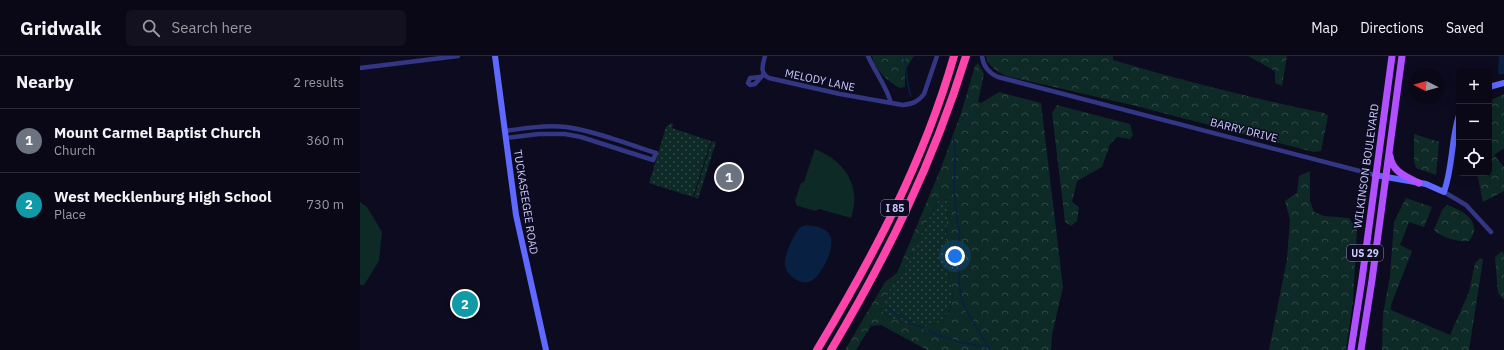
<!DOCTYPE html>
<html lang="en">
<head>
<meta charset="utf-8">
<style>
	:root { --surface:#0a0817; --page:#131120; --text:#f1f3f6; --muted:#999aa1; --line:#2a2936; --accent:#b45309 }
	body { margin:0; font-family:"IBM Plex Sans",sans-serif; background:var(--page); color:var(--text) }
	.controls { position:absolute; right:12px; top:12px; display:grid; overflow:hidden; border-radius:6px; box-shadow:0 2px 10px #0003 }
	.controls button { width:36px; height:36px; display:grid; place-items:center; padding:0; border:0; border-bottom:1px solid var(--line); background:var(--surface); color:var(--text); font:20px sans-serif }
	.compass { position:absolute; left:1048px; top:12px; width:36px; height:36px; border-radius:50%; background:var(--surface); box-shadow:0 2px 10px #0003; rotate:276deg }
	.you { position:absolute; left:595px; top:200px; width:14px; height:14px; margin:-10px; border:3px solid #fff; border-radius:50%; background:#1a73e8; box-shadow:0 0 0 6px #1a73e833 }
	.badge { display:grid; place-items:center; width:26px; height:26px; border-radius:50%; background:var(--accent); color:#fff; font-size:13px; font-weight:700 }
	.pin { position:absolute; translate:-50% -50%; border:2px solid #fff; box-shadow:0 1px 4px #0006 }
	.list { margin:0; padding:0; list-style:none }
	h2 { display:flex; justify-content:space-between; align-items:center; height:52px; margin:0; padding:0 16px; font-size:17px }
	h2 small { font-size:13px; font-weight:400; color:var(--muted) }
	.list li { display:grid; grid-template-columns:26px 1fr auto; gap:12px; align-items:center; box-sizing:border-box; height:64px; padding:0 16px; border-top:1px solid var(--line) }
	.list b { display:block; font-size:15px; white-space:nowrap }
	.list p { margin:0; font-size:13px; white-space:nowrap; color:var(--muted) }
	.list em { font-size:13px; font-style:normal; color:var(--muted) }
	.icon { flex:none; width:22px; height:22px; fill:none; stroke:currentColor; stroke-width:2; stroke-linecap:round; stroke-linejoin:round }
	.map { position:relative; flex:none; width:1144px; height:294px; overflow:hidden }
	header { display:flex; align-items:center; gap:24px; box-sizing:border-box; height:56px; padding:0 20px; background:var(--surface); border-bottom:1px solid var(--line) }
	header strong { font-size:19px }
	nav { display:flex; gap:22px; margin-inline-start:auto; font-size:14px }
	.search { width:280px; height:36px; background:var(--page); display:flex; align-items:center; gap:10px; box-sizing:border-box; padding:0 14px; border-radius:6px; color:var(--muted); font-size:15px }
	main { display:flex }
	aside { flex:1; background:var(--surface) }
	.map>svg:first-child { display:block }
	.grass { fill:url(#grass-dots) }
	.forest { fill:url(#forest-crowns); fill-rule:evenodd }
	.park { fill:#0e2a26 }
	.water { fill:#082142 }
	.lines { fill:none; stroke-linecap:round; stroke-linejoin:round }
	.stream { stroke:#082142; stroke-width:1.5 }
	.street { stroke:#333682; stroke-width:4.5 }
	.secondary { stroke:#6069ff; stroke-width:6 }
	.primary { stroke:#b050ff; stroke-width:7 }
	.highway { stroke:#ff44ac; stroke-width:8 }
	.labels { text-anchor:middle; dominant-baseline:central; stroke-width:3; stroke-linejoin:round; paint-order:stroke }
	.shield { fill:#0d0b1f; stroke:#9290bc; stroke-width:1 }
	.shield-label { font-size:10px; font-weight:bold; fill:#cbc9ff }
	.street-label { font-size:11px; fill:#cbc9ff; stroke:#0d0b1f }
</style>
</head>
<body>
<header>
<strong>Gridwalk</strong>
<div class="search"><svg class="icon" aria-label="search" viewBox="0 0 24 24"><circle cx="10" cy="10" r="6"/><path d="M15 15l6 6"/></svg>Search here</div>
<nav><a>Map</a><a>Directions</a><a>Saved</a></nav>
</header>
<main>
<aside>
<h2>Nearby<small>2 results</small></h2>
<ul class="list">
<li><span class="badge" style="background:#6b7280">1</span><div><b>Mount Carmel Baptist Church</b><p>Church</p></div><em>360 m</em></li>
<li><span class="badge" style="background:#0f9aa8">2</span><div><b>West Mecklenburg High School</b><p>Place</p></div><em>730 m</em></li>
</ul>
</aside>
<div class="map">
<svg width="1144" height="294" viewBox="0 0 1144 294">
	<defs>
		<pattern id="grass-dots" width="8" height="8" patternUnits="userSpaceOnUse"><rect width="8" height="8" fill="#0e2a26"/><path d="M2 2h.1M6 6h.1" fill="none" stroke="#304847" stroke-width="1.8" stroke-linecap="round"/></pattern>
		<pattern id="forest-crowns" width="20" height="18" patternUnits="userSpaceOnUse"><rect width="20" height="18" fill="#0e2a26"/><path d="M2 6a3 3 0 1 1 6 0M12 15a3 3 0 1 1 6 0" fill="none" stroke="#304847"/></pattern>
	</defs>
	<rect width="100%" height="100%" fill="#0d0b1f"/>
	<!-- grass -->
	<path class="grass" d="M 311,67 L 313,68 L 312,72 L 351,85 L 333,141 L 289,127 L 306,71 Z
		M 352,85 L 356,86 L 338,143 L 334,141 Z
		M 580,142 L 588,144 L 585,203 L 593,237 L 590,253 L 580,266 L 567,270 L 545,268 L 525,259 L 521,253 L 531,231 L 542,218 L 574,152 Z"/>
	<!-- forest -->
	<path class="forest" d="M 512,0 L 554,0 L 545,14 L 545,31 L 540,32 C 528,26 515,14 512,0 Z
		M 626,0 L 753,0 L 753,4 C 823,25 892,42 964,57 L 968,60 L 961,95 L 954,96 L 776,50 L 646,20 C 637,15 628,11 626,0 Z
		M 888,0 L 927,0 L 922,30 L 915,27 L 915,15 Z
		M 618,7 L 624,18 L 618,46 L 621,47 L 639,36 L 681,47 L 703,231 L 692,279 L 691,294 L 567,294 L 521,269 L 511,270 L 496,294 L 485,294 L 525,226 L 537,217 L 581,112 L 601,57 L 615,10 ZM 580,142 L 588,144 L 585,203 L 593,237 L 590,254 L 580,266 L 567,270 L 545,268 L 525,259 L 521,253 L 531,231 L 542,218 L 574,152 Z
		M 1144,38 L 1144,92 L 1134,99 L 1144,111 L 1144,135 L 1123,146 L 1117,117 L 1129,117 L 1129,45 Z
		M 697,49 L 770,68 L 773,79 L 770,83 L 757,81 L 750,88 L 742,111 L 717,125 L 712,146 L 719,151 L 717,165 L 711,170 L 705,166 L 692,57 Z
		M 1054,78 L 1079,86 L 1076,119 L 1056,112 L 1054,106 Z
		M 950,115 L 950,145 L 954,156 L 964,160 L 989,162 L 997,173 L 993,245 L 986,294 L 909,294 L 927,203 L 930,164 L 925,145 L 937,137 L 939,120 Z
		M 1046,142 L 1072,151 L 1064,171 L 1049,166 L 1040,189 L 1052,195 L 1031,249 L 1031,254 L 1090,279 L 1109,236 L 1115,207 L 1120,202 L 1123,204 L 1109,294 L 1022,294 L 1023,258 L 1030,220 L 1034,166 Z
		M 1087,149 C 1099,153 1116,161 1114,176 C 1113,179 1110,183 1109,185 C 1098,186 1082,182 1074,174 L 1082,154 Z
		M 1142,195 L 1144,198 L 1144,244 L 1138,237 L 1135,201 Z"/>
	<!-- park -->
	<path class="park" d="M 455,93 C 485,105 502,130 491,162 L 459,153 L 456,155 L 437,150 L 435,145 L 441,127 L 444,126 Z
		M 0,146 L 7,151 L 22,176 L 19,205 L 4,229 L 0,229 Z"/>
	<!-- water -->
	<path class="water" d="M 1139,0 L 1144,0 L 1144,18 L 1138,18 Z
		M 446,169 C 474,171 476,184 466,206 C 458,221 449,235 431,220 C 428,217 426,214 425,210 C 423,202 434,176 441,171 C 442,170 444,170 446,169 Z"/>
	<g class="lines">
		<!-- stream -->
		<path class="stream" d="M 544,0 C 547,14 546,27 551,40
			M 593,80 L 595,93 L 594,136 L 599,175 L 599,227 L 602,245 L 606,254 L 630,294
			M 526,251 C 559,273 589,287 628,291"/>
		<!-- street -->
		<path class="street" d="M 405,0 C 403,8 399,17 409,22 L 480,38 L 543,49 C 552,48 558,46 564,38 L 577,0
			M 508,0 C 515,16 527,31 531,47
			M 622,0 C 623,10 629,17 638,21 L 1015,119
			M 0,12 L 98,0
			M 400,21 L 390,22 L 388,27 L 390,29 L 395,28 L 404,18
			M 144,75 C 165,72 186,69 206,71 C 235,75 268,88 296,97 L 293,104 L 221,81 L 205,78 L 179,78 L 145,82
			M 1084,136 L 1106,149 L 1131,176"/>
		<!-- secondary -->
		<path class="secondary" d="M 135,0 L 156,159 L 186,294
			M 1129,31 L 1144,27
			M 1015,119 L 1066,128 L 1084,136 C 1093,111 1091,84 1099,59"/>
		<!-- primary -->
		<path class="primary" d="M 1030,100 C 1032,116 1047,121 1059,127
			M 991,294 L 1002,223 L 1032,0
			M 1001,294 L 1012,224 L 1042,0"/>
		<!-- highway -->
		<path class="highway" d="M 457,294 C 513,201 564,105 594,0
			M 471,294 C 528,198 573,107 606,0"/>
	</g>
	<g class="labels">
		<!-- shield labels -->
		<g class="shield">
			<rect x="521" y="144" width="28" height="16" rx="3"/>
			<rect x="987" y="189" width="36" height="16" rx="3"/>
		</g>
		<g class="shield-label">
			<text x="535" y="152">I 85</text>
			<text x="1005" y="197">US 29</text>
		</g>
		<!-- street labels -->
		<g class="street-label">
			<text transform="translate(460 24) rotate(12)">MELODY LANE</text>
			<text transform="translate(884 74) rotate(14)">BARRY DRIVE</text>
			<text transform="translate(1006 110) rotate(-82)">WILKINSON BOULEVARD</text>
			<text transform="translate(166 146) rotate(81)">TUCKASEEGEE ROAD</text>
		</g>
	</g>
</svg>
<div class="controls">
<button>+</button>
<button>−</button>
<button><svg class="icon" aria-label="locate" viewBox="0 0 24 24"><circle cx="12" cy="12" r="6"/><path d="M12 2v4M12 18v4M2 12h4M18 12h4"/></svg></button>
</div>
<svg class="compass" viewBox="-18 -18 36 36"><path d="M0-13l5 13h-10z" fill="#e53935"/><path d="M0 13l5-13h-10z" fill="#999aa1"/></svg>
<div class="you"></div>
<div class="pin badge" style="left:369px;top:121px;background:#6b7280">1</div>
<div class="pin badge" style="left:105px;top:248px;background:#0f9aa8">2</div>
</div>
</main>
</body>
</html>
